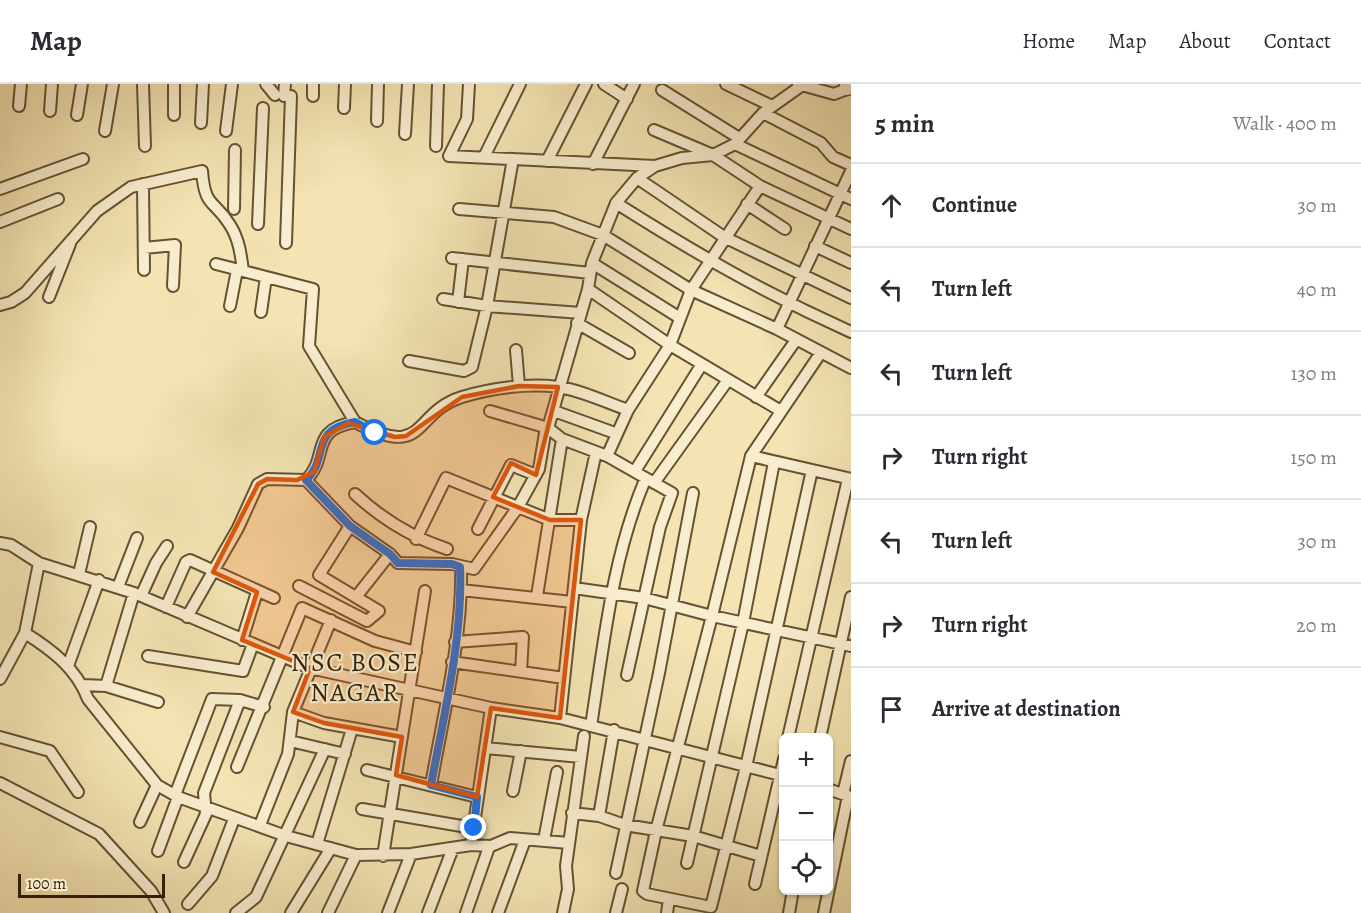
<!DOCTYPE html>
<html lang="en">
<head>
<meta charset="utf-8">
<style>
	:root { --surface:#fff; --page:#f7f7f7; --text:#2b2b33; --muted:#7c7c81; --line:#e1e1e2 }
	body { margin:0; font-family:Alegreya,serif; background:var(--page); color:var(--text) }
	.controls { position:absolute; right:18px; bottom:18px; display:grid; overflow:hidden; border-radius:9px; box-shadow:0 2px 4px #0004 }
	.controls button { width:54px; height:54px; display:grid; place-items:center; padding:0; border:0; border-bottom:2px solid var(--line); background:var(--surface); color:var(--text); font:30px sans-serif }
	.scale { position:absolute; left:18px; bottom:15px; width:147px; box-sizing:border-box; padding-left:6px; border:3px solid #342107; border-top:0; font-size:16px; line-height:21px; white-space:nowrap; color:#342107; -webkit-text-stroke:4px #f8edce; paint-order:stroke }
	.stop { position:absolute; width:18px; height:18px; margin:-14px; border:4px solid #1a73e8; border-radius:50%; background:#fff }
	.stop.end { background:#1a73e8; border-color:#fff; box-shadow:0 2px 6px #0008 }
	.list { margin:0; padding:0; list-style:none }
	h2 { display:flex; justify-content:space-between; align-items:center; height:78px; margin:0; padding:0 24px; font-size:26px }
	h2 small { font-size:20px; font-weight:400; color:var(--muted) }
	.list li { display:grid; grid-template-columns:39px 1fr auto; gap:18px; align-items:center; box-sizing:border-box; height:84px; padding:0 24px; border-top:2px solid var(--line) }
	.list b { display:block; font-size:22px; white-space:nowrap }
	.list em { font-size:20px; font-style:normal; color:var(--muted) }
	.icon { flex:none; width:33px; height:33px; fill:none; stroke:currentColor; stroke-width:2; stroke-linecap:round; stroke-linejoin:round }
	.map { position:relative; flex:none; width:851px; height:829px; overflow:hidden }
	header { display:flex; align-items:center; gap:36px; box-sizing:border-box; height:84px; padding:0 30px; background:var(--surface); border-bottom:2px solid var(--line) }
	header strong { font-size:28px }
	nav { display:flex; gap:33px; margin-inline-start:auto; font-size:21px }
	main { display:flex }
	aside { flex:1; background:var(--surface) }
	.map>svg:first-child { display:block }
	.lines { fill:none; stroke-linecap:round; stroke-linejoin:round }
	.minor-casing { stroke:#645232; stroke-width:14 }
	.tertiary-casing { stroke:#645232; stroke-width:15 }
	.minor { stroke:#f8edce; stroke-width:10 }
	.tertiary { stroke:#f8edce; stroke-width:12 }
	.route { stroke:#1a73e8; stroke-width:8 }
	.marked { fill:#df560c; fill-opacity:0.2; stroke:#df560c; stroke-width:4.5; stroke-linejoin:round }
	.labels { text-anchor:middle; dominant-baseline:central; stroke-width:4.5; stroke-linejoin:round; paint-order:stroke }
	.neighbourhood-label { font-size:26px; letter-spacing:1.5px; fill:#342107; stroke:#f8edce }
</style>
</head>
<body>
<header>
<strong>Map</strong>
<nav><a>Home</a><a>Map</a><a>About</a><a>Contact</a></nav>
</header>
<main>
<div class="map">
<svg width="851" height="829" viewBox="0 0 851 829">
	<rect width="100%" height="100%" fill="#f4e4b3"/>
	<filter id="stains"><feTurbulence type="fractalNoise" baseFrequency=".00333" numOctaves="4"/><feColorMatrix values="0 0 0 0 .2 0 0 0 0 .09 0 0 0 0 .02 0 0 0 .5 -.17"/></filter>
	<radialGradient id="worn" r=".72"><stop offset=".6" stop-color="#630" stop-opacity="0"/><stop offset="1" stop-color="#630" stop-opacity=".3"/></radialGradient>
	<g class="lines">
		<defs>
			<path id="minor" d="M 143,0 L 145,62
				M 174,0 L 174,31
				M 266,0 L 275,11
				M 469,0 L 467,35 L 449,72 L 655,82
				M 604,0 L 627,15
				M 726,0 L 772,22
				M 798,0 L 834,10 L 847,5
				M 662,6 L 739,54
				M 284,12 L 285,0
				M 313,12 L 313,0
				M 19,22 L 21,0
				M 344,24 L 345,0
				M 50,27 L 52,0
				M 763,29 L 821,59 L 833,73 L 851,81
				M 77,31 L 82,0
				M 377,37 L 378,0
				M 201,39 L 203,0
				M 654,46 L 713,71 L 760,102 L 851,145
				M 105,47 L 113,0
				M 226,47 L 232,0
				M 405,50 L 408,0
				M 735,60 L 851,115
				M 436,62 L 438,0
				M 484,73 L 520,0
				M 547,77 L 586,0
				M 593,80 L 634,0
				M 637,94 L 724,153 L 851,214
				M 143,100 L 144,186
				M 0,105 L 83,75
				M 616,119 C 695,169 766,210 851,248
				M 747,120 L 785,145
				M 234,125 L 235,66
				M 459,125 L 554,133 L 603,151 L 691,206 L 777,245 L 851,284
				M 0,138 L 58,115
				M 258,140 L 263,24
				M 286,159 L 291,12
				M 815,162 L 851,179
				M 144,164 L 175,161 L 173,202
				M 452,174 L 590,189
				M 592,179 L 680,234
				M 216,180 L 313,205 L 309,262 L 355,338
				M 588,205 L 670,261 L 781,327
				M 49,213 L 70,160
				M 443,215 L 487,222 L 581,229
				M 458,218 L 463,175
				M 0,221 L 11,218 L 25,209 L 97,127 L 131,103 L 202,87 C 205,125 214,115 230,141 C 239,155 241,171 243,187
				M 230,222 L 237,186
				M 261,228 L 266,193
				M 577,239 L 629,269
				M 777,245 L 851,87
				M 516,266 L 519,302
				M 409,277 L 464,287 L 472,283 L 487,222 L 513,75
				M 756,313 L 796,256
				M 490,327 L 548,344
				M 554,327 L 615,349
				M 607,372 L 628,326 L 670,261 L 691,206 L 760,102
				M 751,372 L 851,395
				M 812,386 L 746,683 L 711,823 L 647,810 L 643,807 L 656,747 L 712,532 L 751,372 L 820,270
				M 635,387 L 702,280
				M 306,396 C 330,373 308,346 355,338 C 428,377 411,329 462,313 C 491,304 528,299 558,303 C 581,306 605,318 628,326
				M 654,399 L 728,296
				M 355,410 C 383,436 411,453 447,465
				M 478,445 L 511,381 L 536,391
				M 416,455 L 446,394 L 550,436 L 581,436
				M 0,459 L 11,461 L 39,479 L 134,509 L 310,584 L 491,624 L 560,634 L 784,692
				M 79,490 L 90,443
				M 299,502 L 367,537 L 379,527 L 319,491 L 350,442
				M 118,503 L 137,454
				M 574,504 L 644,514 L 712,532 L 851,562
				M 461,506 L 572,518
				M 141,512 L 156,479 L 167,462
				M 537,512 L 562,355
				M 356,513 L 390,470
				M 166,523 L 186,478 L 190,476 L 274,514
				M 187,533 L 238,444 L 258,400 L 267,395 L 306,396 L 350,442 L 390,470 L 398,479 L 452,480 L 474,485 L 518,423 L 539,385 L 546,343
				M 25,549 C 52,566 76,584 88,615 L 157,701 L 178,713 L 286,752 L 356,771 L 411,770 L 471,761 L 491,762 L 510,754 L 569,759
				M 242,556 L 257,508
				M 455,558 L 523,553 L 521,587
				M 148,572 L 243,587 L 253,560
				M 452,578 L 564,594
				M 68,582 L 99,496
				M 627,591 L 660,443 L 672,409 L 607,372 L 562,355 L 548,344 L 588,205 L 592,179 L 616,119 L 637,94 L 655,82 L 682,74 L 713,71 L 735,60 L 763,29 L 801,2
				M 0,595 L 25,549 L 39,479
				M 83,601 L 106,602 L 158,618
				M 106,602 L 134,509
				M 293,628 L 324,639 L 402,653
				M 560,634 L 581,436 L 596,368
				M 591,642 C 604,559 612,474 645,396
				M 0,653 L 50,667 L 78,708
				M 788,654 L 848,395
				M 820,654 L 851,513
				M 290,657 L 345,670
				M 485,664 L 581,673
				M 237,683 L 302,524 L 375,557 L 416,568
				M 367,686 L 477,713
				M 0,699 L 99,750 L 151,807 L 164,829
				M 431,701 C 443,633 463,551 461,483
				M 828,705 L 848,712
				M 513,707 L 521,667
				M 843,710 L 851,677
				M 175,711 L 212,615 L 240,616 L 264,623
				M 362,725 L 473,744
				M 572,729 L 599,732 L 625,741 L 693,752 L 761,772
				M 599,732 L 614,646
				M 140,738 L 157,701
				M 260,741 L 288,670 L 293,628 L 331,536
				M 544,756 L 557,688
				M 317,760 L 352,645
				M 471,761 L 491,624
				M 158,767 L 178,713
				M 383,772 L 425,507
				M 184,778 L 206,730 L 204,709 L 240,616
				M 687,779 L 743,539 L 774,378
				M 616,789 L 659,589 L 693,409
				M 755,800 L 784,675
				M 188,820 L 212,792 L 234,735
				M 236,829 L 256,813 L 325,665
				M 291,829 L 331,764
				M 328,829 L 356,771
				M 388,829 L 411,770
				M 428,829 L 453,764
				M 466,829 L 489,763
				M 498,829 L 525,756
				M 563,829 L 568,805 L 566,782 L 584,652
				M 616,829 L 622,805
				M 667,829 L 669,815
				M 789,829 L 793,806
				M 824,829 L 848,712"/>
			<path id="tertiary" d="M 846,0 L 847,5 L 851,4"/>
		</defs>
		<!-- minor casing -->
		<use href="#minor" class="minor-casing"/>
		<!-- tertiary casing -->
		<use href="#tertiary" class="tertiary-casing"/>
		<!-- minor -->
		<use href="#minor" class="minor"/>
		<!-- tertiary -->
		<use href="#tertiary" class="tertiary"/>
	</g>
	<g class="lines">
		<!-- route -->
		<path class="route" d="M 375,349 L 355,338 C 308,346 330,374 306,396 L 350,442 L 390,470 L 398,479 L 452,480 L 460,483 C 463,553 444,631 431,701 L 477,713 L 474,744"/>
	</g>
	<!-- marked area -->
	<path class="marked" d="M 519,302 L 558,303 L 536,391 L 511,379 L 493,413 L 550,436 L 581,436 L 560,634 L 491,624 L 477,713 L 396,691 L 402,653 L 324,639 L 293,628 L 310,584 L 242,556 L 257,508 L 213,488 L 258,400 L 267,395 L 297,396 L 314,388 L 324,353 L 348,339 L 395,353 L 406,352 L 462,313 Z"/>
	<g class="labels">
		<!-- neighbourhood labels -->
		<g class="neighbourhood-label">
			<text x="355" y="578">NSC BOSE<tspan x="355" dy="30">NAGAR</tspan></text>
		</g>
	</g>
	<rect width="100%" height="100%" filter="url(#stains)"/>
	<rect width="100%" height="100%" fill="url(#worn)"/>
</svg>
<div class="controls">
<button>+</button>
<button>−</button>
<button><svg class="icon" aria-label="locate" viewBox="0 0 24 24"><circle cx="12" cy="12" r="6"/><path d="M12 2v4M12 18v4M2 12h4M18 12h4"/></svg></button>
</div>
<div class="scale">100 m</div>
<div class="stop" style="left:375px;top:349px"></div>
<div class="stop end" style="left:474px;top:744px"></div>
</div>
<aside>
<h2>5 min<small>Walk · 400 m</small></h2>
<ul class="list">
<li><svg class="icon" aria-label="ahead" viewBox="0 0 24 24"><path d="M12 20V5M6 11l6-6 6 6"/></svg><div><b>Continue</b></div><em>30 m</em></li>
<li><svg class="icon" aria-label="left" viewBox="0 0 24 24"><path d="M17 20v-9H6M10 6l-5 5 5 5"/></svg><div><b>Turn left</b></div><em>40 m</em></li>
<li><svg class="icon" aria-label="left" viewBox="0 0 24 24"><path d="M17 20v-9H6M10 6l-5 5 5 5"/></svg><div><b>Turn left</b></div><em>130 m</em></li>
<li><svg class="icon" aria-label="right" viewBox="0 0 24 24"><path d="M7 20v-9h11M14 6l5 5-5 5"/></svg><div><b>Turn right</b></div><em>150 m</em></li>
<li><svg class="icon" aria-label="left" viewBox="0 0 24 24"><path d="M17 20v-9H6M10 6l-5 5 5 5"/></svg><div><b>Turn left</b></div><em>30 m</em></li>
<li><svg class="icon" aria-label="right" viewBox="0 0 24 24"><path d="M7 20v-9h11M14 6l5 5-5 5"/></svg><div><b>Turn right</b></div><em>20 m</em></li>
<li><svg class="icon" aria-label="arrive" viewBox="0 0 24 24"><path d="M6 21V4h12l-3 4 3 4H6"/></svg><div><b>Arrive at destination</b></div></li>
</ul>
</aside>
</main>
</body>
</html>
